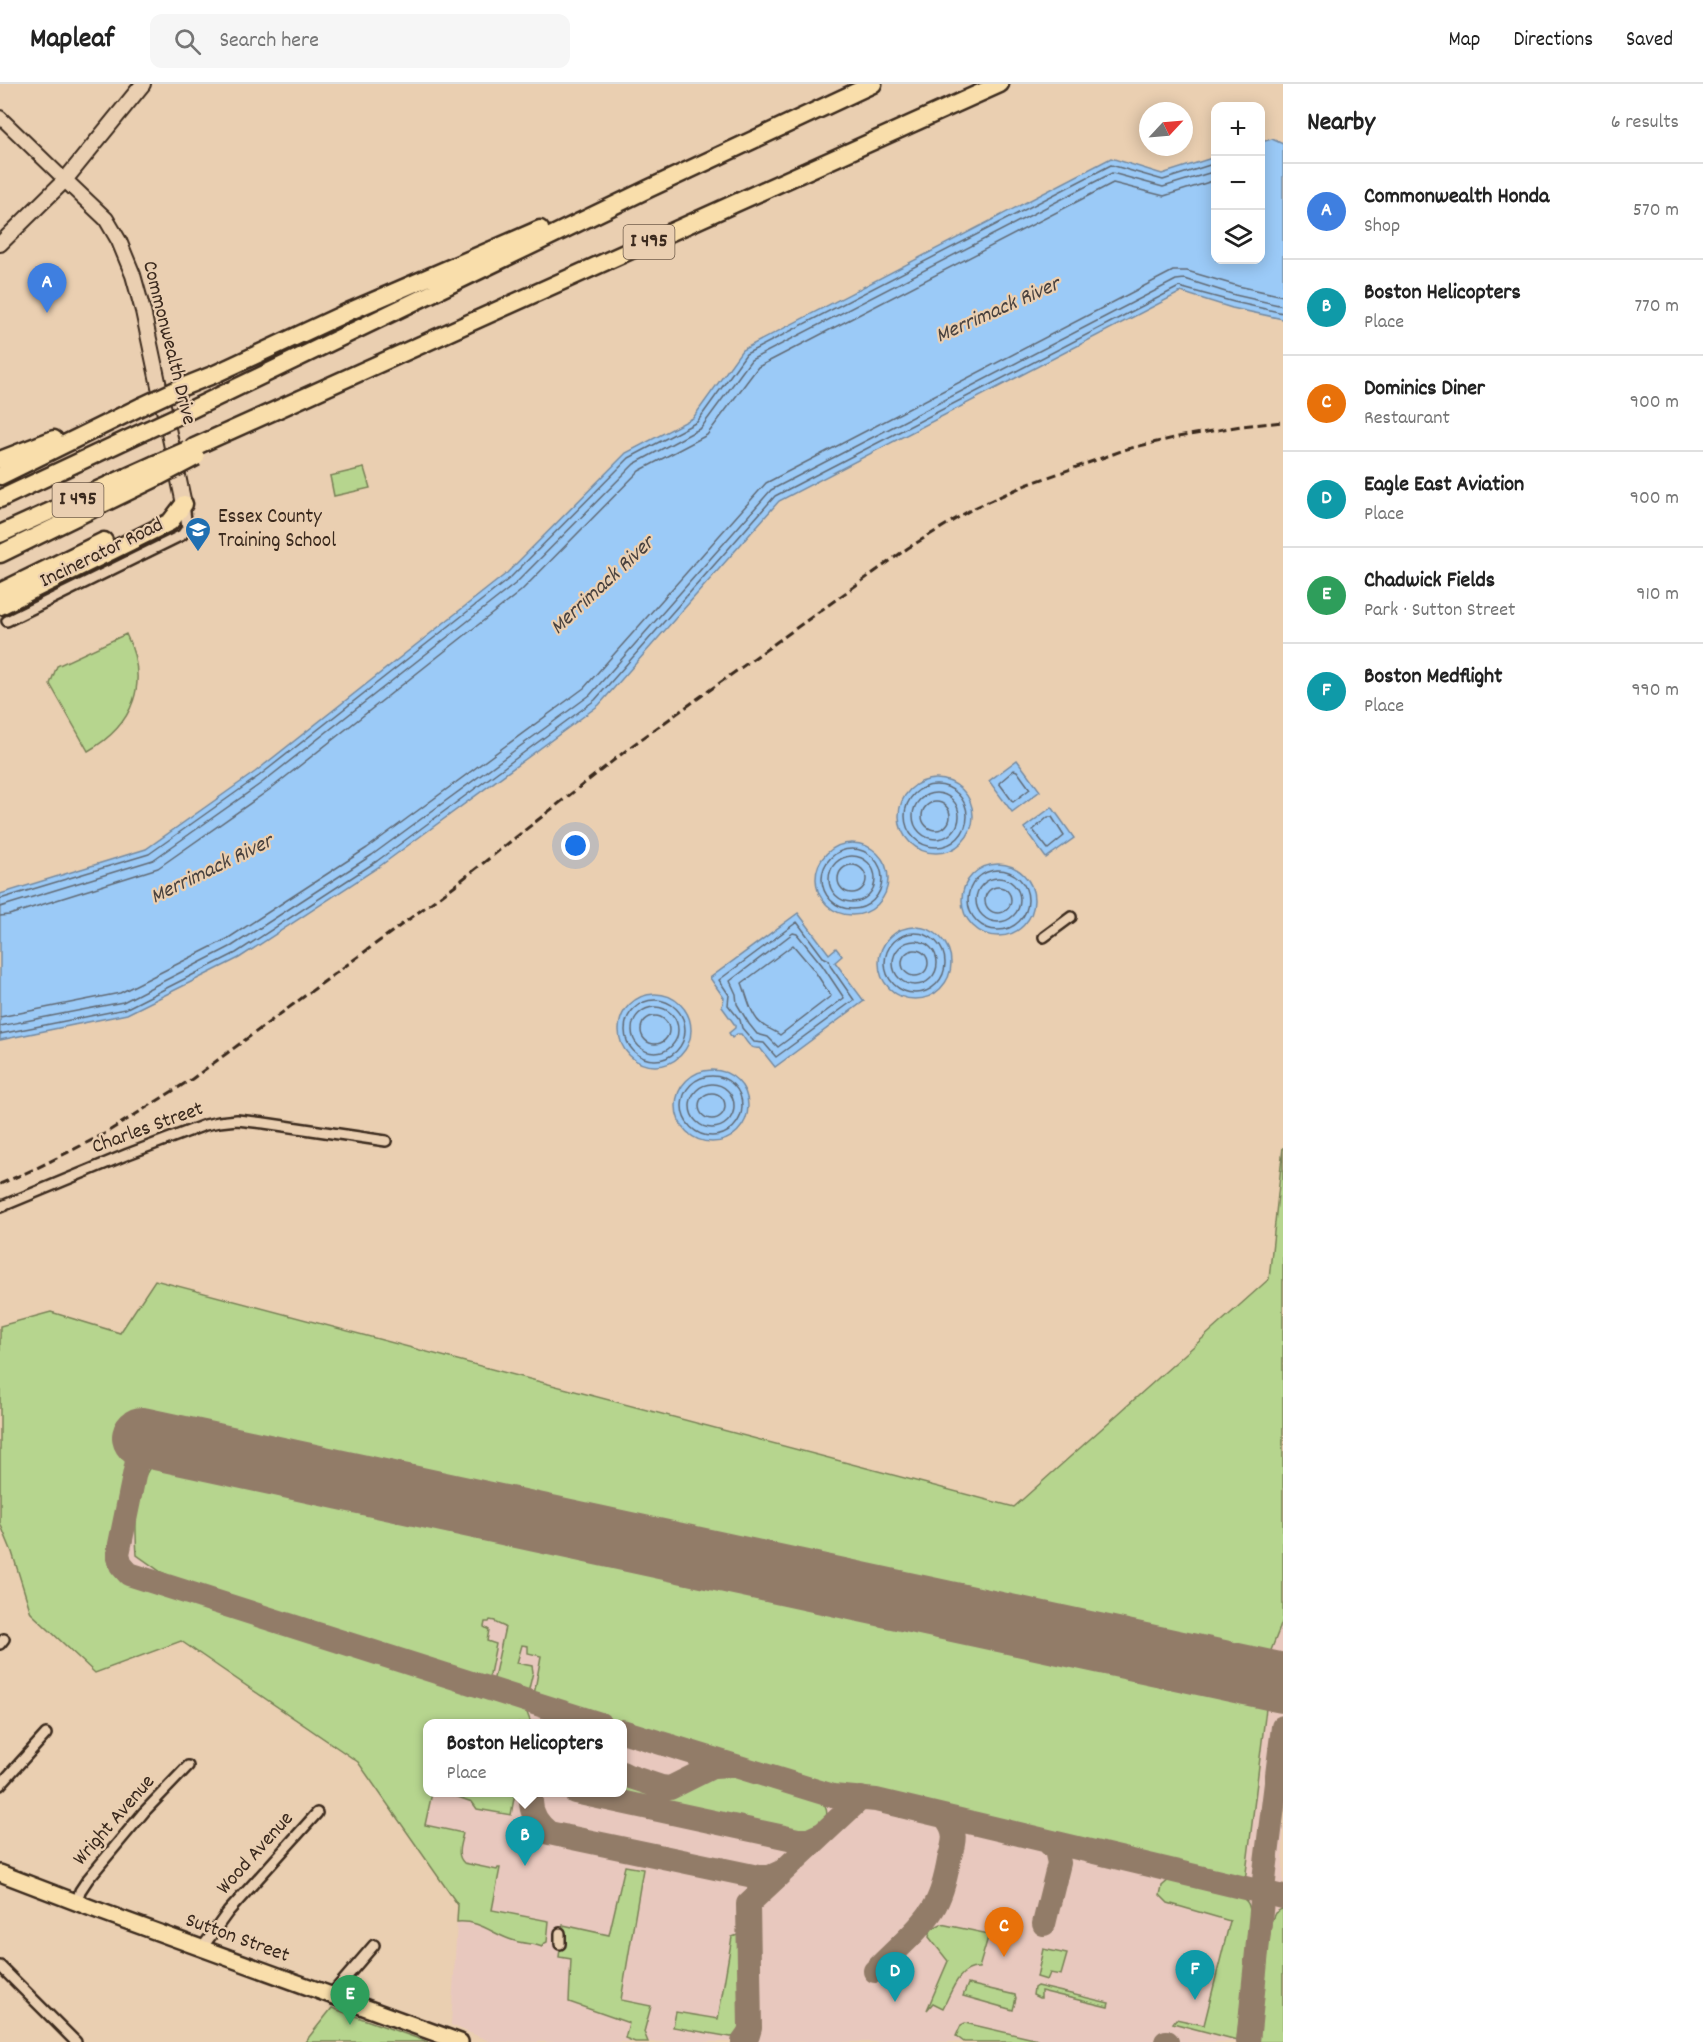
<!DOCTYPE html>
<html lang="en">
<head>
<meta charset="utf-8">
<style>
	:root { --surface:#fff; --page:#f6f6f6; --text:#222; --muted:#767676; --line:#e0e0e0; --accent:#2563eb }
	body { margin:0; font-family:Dekko,sans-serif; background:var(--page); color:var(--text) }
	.controls { position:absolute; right:18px; top:18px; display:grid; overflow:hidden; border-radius:12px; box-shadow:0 3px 15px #0003 }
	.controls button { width:54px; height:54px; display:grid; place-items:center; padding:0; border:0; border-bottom:2px solid var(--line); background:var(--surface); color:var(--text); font:30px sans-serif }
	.compass { position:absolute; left:1139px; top:18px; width:54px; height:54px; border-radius:50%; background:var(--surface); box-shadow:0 3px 15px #0003; rotate:64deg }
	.you { position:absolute; left:576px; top:762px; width:21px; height:21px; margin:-15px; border:4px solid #fff; border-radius:50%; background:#1a73e8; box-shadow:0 0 0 9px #1a73e833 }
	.badge { display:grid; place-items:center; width:39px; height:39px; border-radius:50%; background:var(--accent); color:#fff; font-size:20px; font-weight:700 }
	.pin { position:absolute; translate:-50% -50px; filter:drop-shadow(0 2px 3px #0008) }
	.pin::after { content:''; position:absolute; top:32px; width:21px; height:18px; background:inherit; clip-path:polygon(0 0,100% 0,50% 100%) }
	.popup { position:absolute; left:423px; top:1635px; width:204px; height:78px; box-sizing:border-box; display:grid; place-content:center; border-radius:12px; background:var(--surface); filter:drop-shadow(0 2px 4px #0005); font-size:20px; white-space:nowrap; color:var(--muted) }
	.popup b { font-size:22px; color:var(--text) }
	.popup::after { content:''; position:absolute; left:50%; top:100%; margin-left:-12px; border:12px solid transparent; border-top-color:var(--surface) }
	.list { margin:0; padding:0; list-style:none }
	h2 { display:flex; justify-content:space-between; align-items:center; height:78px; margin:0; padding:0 24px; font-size:26px }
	h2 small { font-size:20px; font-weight:400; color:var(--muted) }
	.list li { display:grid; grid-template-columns:39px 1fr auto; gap:18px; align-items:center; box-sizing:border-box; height:96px; padding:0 24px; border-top:2px solid var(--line) }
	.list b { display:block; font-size:22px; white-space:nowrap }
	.list p { margin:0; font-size:20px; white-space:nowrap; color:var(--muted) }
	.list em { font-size:20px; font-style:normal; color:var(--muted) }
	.icon { flex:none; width:33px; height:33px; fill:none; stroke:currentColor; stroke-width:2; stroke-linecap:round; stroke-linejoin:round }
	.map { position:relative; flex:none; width:1283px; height:1958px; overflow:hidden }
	header { display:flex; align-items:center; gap:36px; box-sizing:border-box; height:84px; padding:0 30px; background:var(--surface); border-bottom:2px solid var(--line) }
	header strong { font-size:28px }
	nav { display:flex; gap:33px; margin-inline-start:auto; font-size:21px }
	.search { width:420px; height:54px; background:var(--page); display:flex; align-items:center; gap:15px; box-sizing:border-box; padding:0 21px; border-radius:12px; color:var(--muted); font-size:22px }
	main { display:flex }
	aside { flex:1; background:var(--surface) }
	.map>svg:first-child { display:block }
	.built { fill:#e8c8be; fill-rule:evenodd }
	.green { fill:#b6d58e; stroke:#788056; stroke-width:1.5 }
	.water { fill:#9bcaf7; stroke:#758aa0; stroke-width:1.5 }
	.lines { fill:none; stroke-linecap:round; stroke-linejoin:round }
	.shore { stroke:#616a75; stroke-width:1.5 }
	.taxiway { stroke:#927c68; stroke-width:24 }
	.runway { stroke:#927c68; stroke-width:60 }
	.minor-casing { stroke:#3b2a1e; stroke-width:14 }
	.tertiary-casing { stroke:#3b2a1e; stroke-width:16 }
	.secondary-casing { stroke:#3b2a1e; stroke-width:18 }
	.trunk-casing { stroke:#3b2a1e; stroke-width:20 }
	.motorway-casing { stroke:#3b2a1e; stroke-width:21 }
	.minor { stroke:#eacfb1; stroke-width:9 }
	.tertiary { stroke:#eacfb1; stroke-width:12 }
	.secondary { stroke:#eacfb1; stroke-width:14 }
	.trunk { stroke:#f9deab; stroke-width:15 }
	.motorway { stroke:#f9deab; stroke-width:16 }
	.rail { stroke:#3b2a1e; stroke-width:3; stroke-dasharray:9 4.5; stroke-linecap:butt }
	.motorway-bridge-casing { stroke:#3b2a1e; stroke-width:21; stroke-linecap:butt }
	.motorway-bridge { stroke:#f9deab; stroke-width:16 }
	.labels { text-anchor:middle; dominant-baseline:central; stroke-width:4.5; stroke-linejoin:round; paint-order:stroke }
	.shield { fill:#eacfb1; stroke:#705c4a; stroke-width:1.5 }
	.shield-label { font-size:20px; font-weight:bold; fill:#3b2a1e }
	.street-label { font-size:21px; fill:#3b2a1e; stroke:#eacfb1 }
	.poi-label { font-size:21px; fill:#3b2a1e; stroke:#eacfb1; text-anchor:start }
	.water-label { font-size:22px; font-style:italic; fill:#49423f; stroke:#eacfb1 }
</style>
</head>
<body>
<header>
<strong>Mapleaf</strong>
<div class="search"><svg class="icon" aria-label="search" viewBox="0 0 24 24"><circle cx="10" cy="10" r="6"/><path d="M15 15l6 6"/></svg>Search here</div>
<nav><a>Map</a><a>Directions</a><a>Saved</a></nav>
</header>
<main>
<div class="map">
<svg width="1283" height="1958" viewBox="0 0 1283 1958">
	<rect width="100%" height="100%" fill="#eacfb1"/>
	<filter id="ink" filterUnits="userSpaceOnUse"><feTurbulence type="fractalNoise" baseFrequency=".0167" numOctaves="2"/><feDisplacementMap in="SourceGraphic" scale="12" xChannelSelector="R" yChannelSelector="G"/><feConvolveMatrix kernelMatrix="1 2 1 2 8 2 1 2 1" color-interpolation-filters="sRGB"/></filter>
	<g filter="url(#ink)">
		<!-- built -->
		<path class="built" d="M 1283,1063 L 1283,1958 L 492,1958 L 451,1941 L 458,1821 L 358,1678 L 181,1557 L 95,1589 L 31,1529 L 12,1468 L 0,1439 L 0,1242 L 51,1228 L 120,1249 L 155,1196 L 1014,1423 L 1269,1195 ZM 428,1640 L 622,1640 L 622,1708 L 428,1708 Z"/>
		<!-- green -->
		<path class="green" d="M 364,384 L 370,404 L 334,412 L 330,392 Z
			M 126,550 C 150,598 134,641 88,667 L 50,600 L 57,582 Z
			M 1283,1063 L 1283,1536 L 1268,1574 L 141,1329 L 131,1368 L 111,1466 C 112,1487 124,1496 143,1502 L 517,1619 L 526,1626 L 531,1639 L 428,1640 L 428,1708 L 432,1709 L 425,1741 L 463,1749 C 461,1759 455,1771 464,1779 L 497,1786 L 498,1784 L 500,1784 L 492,1826 L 549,1837 L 547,1858 L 543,1860 L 542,1863 C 533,1859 524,1860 515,1857 C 493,1851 481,1836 457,1838 L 458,1821 L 358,1678 L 181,1557 L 95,1589 L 31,1529 L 12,1468 L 0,1439 L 0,1242 L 51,1228 L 120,1249 L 155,1196 L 1014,1423 L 1269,1195 Z
			M 158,1376 L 1267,1616 L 1245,1797 L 914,1718 L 825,1702 L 534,1611 L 541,1572 L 528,1569 L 528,1562 L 522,1561 L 517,1579 L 532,1582 L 533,1588 L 528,1609 L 496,1598 L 494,1594 L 505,1543 L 496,1539 L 495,1537 L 490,1536 L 489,1538 L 485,1538 L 484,1543 L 489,1546 L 487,1557 L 496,1560 L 490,1590 L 487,1596 L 291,1534 L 177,1495 L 161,1488 L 137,1471 C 135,1441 133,1401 155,1377 Z
			M 725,1686 L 822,1718 C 833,1731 823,1746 807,1748 L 623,1708 L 623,1698 L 672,1712 Z
			M 452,1709 L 452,1708 L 515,1709 L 511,1731 L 477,1725 L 472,1718 L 452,1711 Z
			M 625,1782 L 643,1785 L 621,1916 L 651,1922 L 644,1948 L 648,1958 L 635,1958 L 625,1954 L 629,1939 L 569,1918 L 571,1875 L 559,1873 L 563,1841 L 609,1851 Z
			M 1170,1795 C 1186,1796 1238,1806 1247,1818 C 1250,1822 1250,1827 1251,1831 L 1237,1956 L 1173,1939 L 1176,1935 L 1204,1941 L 1230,1837 L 1168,1819 L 1160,1811 L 1162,1802 Z
			M 1283,1824 L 1283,1958 L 1258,1958 L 1271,1838 L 1275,1829 Z
			M 941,1840 L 989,1850 L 979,1884 C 958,1883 952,1907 943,1924 L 933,1919 L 927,1926 L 948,1877 L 929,1853 L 931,1845 Z
			M 740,1850 L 742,1947 L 736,1952 L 731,1953 L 673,1943 L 676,1928 L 718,1935 L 732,1853 Z
			M 1043,1865 L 1067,1870 L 1061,1891 L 1050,1889 L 1047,1896 L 1037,1893 Z
			M 968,1900 L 1015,1911 L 1016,1914 L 1013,1926 L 963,1912 Z
			M 1037,1902 L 1109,1919 L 1108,1923 L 1041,1907 L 1041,1914 L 1039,1914 L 1033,1911 L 1034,1904 Z
			M 332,1924 L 428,1958 L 305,1958 Z
			M 965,1939 L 1038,1956 L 1039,1958 L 964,1958 L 956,1952 L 961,1941 Z"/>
		<!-- water -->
		<path class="water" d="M 1272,55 L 1283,60 L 1283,235 L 1232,224 L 1181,208 L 779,417 L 599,621 L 380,782 L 239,874 L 127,930 L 0,956 L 0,810 L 146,765 L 255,688 L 507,489 L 626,369 L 693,334 L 742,266 L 1111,74 L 1162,90 L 1215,73 L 1216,176 L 1260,176 L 1261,58 Z
			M 1017,676 L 1040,707 L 1012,728 L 989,697 Z
			M899 732a37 37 0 1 1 74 0a37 37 0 1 1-74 0Z
			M 1052,723 L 1074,754 L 1046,774 L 1024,744 Z
			M816 795a36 36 0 1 1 72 0a36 36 0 1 1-72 0Z
			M962 816a36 36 0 1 1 72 0a36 36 0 1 1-72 0Z
			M 798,829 L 829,870 L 836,864 L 842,872 L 835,878 L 864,917 L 775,983 L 760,964 C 749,966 747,957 741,950 L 737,950 L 732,954 L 729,949 L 735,944 L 735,941 L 722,923 L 724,914 L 710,894 Z
			M879 879a36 36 0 1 1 72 0a36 36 0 1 1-72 0Z
			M619 946a36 36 0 1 1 72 0a36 36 0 1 1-72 0Z
			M676 1022a36 36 0 1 1 72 0a36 36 0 1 1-72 0Z"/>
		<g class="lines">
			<!-- shore -->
			<path class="shore" d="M 1014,686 L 1017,687 L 1030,705 L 1013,718 L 999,699 Z
				M905 732a31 31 0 1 1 62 0a31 31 0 1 1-62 0Z
				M913 732a23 23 0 1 1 46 0a23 23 0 1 1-46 0Z
				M922 732a14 14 0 1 1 28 0a14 14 0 1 1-28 0Z
				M 1048,733 L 1052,733 L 1064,752 L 1048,765 L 1033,746 Z
				M822 795a30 30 0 1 1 60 0a30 30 0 1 1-60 0Z
				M829 795a23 23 0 1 1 46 0a23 23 0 1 1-46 0Z
				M838 795a14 14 0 1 1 28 0a14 14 0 1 1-28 0Z
				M968 816a30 30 0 1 1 60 0a30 30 0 1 1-60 0Z
				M976 816a22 22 0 1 1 44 0a22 22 0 1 1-44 0Z
				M985 816a13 13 0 1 1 26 0a13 13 0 1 1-26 0Z
				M 0,815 L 149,770 L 259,692 L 510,494 L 629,374 L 697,338 L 746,270 L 1111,81 L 1163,96 L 1216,79
				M 0,823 L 153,776 L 263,698 L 515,500 L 634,380 L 701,344 L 751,276 L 1112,89 L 1163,103 L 1216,87
				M 0,832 L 9,831 L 158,784 L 269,706 L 521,507 L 639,387 L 707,351 L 758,283 L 1113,99 L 1164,112 L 1216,96
				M 797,838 L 823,873 L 829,876 L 831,883 L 854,916 L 776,973 L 764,959 L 754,958 L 742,944 L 740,936 L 728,921 L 729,911 L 719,896 Z
				M 793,849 L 797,850 L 822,881 L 844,914 L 778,963 L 768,953 L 757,950 L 749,940 L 737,920 L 736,910 L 730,897 Z
				M885 879a30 30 0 1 1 60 0a30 30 0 1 1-60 0Z
				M893 879a22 22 0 1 1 44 0a22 22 0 1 1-44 0Z
				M 793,861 L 814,886 L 831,912 L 780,951 C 774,946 768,945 763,941 C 751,934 747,911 742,899 Z
				M902 879a13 13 0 1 1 26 0a13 13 0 1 1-26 0Z
				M625 946a30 30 0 1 1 60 0a30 30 0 1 1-60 0Z
				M632 946a23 23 0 1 1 46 0a23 23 0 1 1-46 0Z
				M641 946a14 14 0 1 1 28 0a14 14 0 1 1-28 0Z
				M 0,933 L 120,909 L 227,855 L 367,764 L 584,604 L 766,399 L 1173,187 L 1187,187 L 1238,202 L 1283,212
				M 0,942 L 123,918 L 232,862 L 372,771 L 590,611 L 771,406 L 1176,196 L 1185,195 L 1235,211 L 1283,222
				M 0,950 L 125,925 L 236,869 L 377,777 L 595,616 L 775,412 L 1179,203 L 1234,218 L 1283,229
				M682 1022a30 30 0 1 1 60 0a30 30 0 1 1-60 0Z
				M690 1022a22 22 0 1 1 44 0a22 22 0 1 1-44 0Z
				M699 1022a13 13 0 1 1 26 0a13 13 0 1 1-26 0Z"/>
			<!-- taxiway -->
			<path class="taxiway" d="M 142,1353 L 118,1470 L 121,1481 L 129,1490 L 600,1640
				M 622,1647 L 833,1712 L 876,1716 L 1283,1813
				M 622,1689 L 628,1692 L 661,1703 L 670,1704 L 714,1682 L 730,1681
				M 532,1708 C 528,1725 536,1739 549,1749 L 758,1793 L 770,1793 L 781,1788
				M 575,1708 L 798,1756 L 809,1756 L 822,1750
				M 1044,1840 L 1059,1779 L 1056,1766 L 1047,1757
				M 875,1887 C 892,1869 920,1846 933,1825 C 942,1811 946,1793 949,1776 C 954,1759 958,1747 945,1733
				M 743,1958 L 748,1951 L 750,1944 L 748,1820 L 861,1714
				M 1166,1958 L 1167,1958
				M 1248,1958 L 1265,1787 L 1283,1643"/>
			<!-- runway -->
			<path class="runway" d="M 142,1353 L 1283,1599"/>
			<defs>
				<path id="minor" d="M 7,537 L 182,451 L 187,444 L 184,420
					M 1044,853 L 1071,833
					M 0,1123 L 128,1070 L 205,1041 L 219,1038 L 237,1036 L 264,1039 L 386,1057
					M 0,1560 L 4,1555
					M 0,1701 L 46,1650
					M 77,1819 L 80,1807 L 88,1795 L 144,1728 L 188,1682
					M 560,1860 L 560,1849
					M 202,1864 L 228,1828 L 317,1729
					M 0,1882 L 76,1958
					M 331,1911 L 374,1861"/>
				<path id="tertiary" d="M 0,33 L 65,96"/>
				<path id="secondary" d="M 65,96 L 106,135 L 119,157 L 133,191 L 143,227 L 184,420
					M 0,160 L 65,96 L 143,0"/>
				<path id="trunk" d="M 0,1789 L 94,1825 L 460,1958"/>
				<path id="motorway" d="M 180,304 L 215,290 L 348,228 L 540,145
					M 186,328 L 648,105 L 873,0
					M 194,363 L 1000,0
					M 0,376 L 54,355
					M 0,392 L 142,322
					M 0,415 L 147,346
					M 0,450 L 155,380
					M 0,470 L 158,393
					M 0,508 L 104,457
					M 0,522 L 170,438 L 184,420"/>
			</defs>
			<!-- minor casing -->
			<use href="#minor" class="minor-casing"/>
			<!-- tertiary casing -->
			<use href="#tertiary" class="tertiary-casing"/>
			<!-- secondary casing -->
			<use href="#secondary" class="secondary-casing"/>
			<!-- trunk casing -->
			<use href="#trunk" class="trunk-casing"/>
			<!-- motorway casing -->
			<use href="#motorway" class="motorway-casing"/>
			<!-- minor -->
			<use href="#minor" class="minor"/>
			<!-- tertiary -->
			<use href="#tertiary" class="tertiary"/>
			<!-- secondary -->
			<use href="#secondary" class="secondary"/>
			<!-- trunk -->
			<use href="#trunk" class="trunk"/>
			<!-- motorway -->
			<use href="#motorway" class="motorway"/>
			<!-- rail -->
			<path class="rail" d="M 0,1100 L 37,1084 L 104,1050 L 192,995 L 454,802 L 633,661 L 908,464 L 972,425 L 1026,401 L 1127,365 L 1178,353 L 1241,342 L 1283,338"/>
			<defs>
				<path id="motorway-bridge" d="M 142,322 L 180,304
					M 147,346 L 186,328
					M 155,380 L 187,366
					M 158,393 L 196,373"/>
			</defs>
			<!-- motorway-bridge casing -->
			<use href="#motorway-bridge" class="motorway-bridge-casing"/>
			<!-- motorway-bridge -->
			<use href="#motorway-bridge" class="motorway-bridge"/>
		</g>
	</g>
	<!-- icons -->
	<defs>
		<symbol id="school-pin" viewBox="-11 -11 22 30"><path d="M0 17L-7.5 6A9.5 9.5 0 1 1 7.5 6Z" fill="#1f6fb2" stroke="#eacfb1"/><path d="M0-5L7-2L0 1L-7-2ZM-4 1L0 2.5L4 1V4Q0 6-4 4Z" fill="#fff"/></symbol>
	</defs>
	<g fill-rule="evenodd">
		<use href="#school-pin" x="183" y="431" width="30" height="40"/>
	</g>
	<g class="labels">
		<!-- shield labels -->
		<g class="shield">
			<rect x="623.5" y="141" width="51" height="34" rx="4.5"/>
			<rect x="52.5" y="399" width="51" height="34" rx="4.5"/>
		</g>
		<g class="shield-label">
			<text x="649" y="158">I 495</text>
			<text x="78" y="416">I 495</text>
		</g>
		<!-- street labels -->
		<g class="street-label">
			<text transform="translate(168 259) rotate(76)">Commonwealth Drive</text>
			<text transform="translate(102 470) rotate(-26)">Incinerator Road</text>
			<text transform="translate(148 1045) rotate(-20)">Charles Street</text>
			<text transform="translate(115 1737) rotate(-49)">Wright Avenue</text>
			<text transform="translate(256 1770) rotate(-48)">Wood Avenue</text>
			<text transform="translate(237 1855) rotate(20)">Sutton Street</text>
		</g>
		<!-- poi labels -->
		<g class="poi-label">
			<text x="218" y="434">Essex County<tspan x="218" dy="24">Training School</tspan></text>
		</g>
		<!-- water labels -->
		<g class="water-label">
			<text transform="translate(998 227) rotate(-24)">Merrimack River</text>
			<text transform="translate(603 502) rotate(-43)">Merrimack River</text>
			<text transform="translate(212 786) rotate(-26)">Merrimack River</text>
		</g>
	</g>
</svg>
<div class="controls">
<button>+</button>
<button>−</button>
<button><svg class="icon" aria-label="layers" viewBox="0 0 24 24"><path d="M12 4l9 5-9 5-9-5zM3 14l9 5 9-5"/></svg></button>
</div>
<svg class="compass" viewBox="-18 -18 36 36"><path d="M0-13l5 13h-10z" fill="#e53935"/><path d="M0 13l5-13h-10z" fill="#767676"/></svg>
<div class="you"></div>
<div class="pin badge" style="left:47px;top:229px;background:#3f7fe0">A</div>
<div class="pin badge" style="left:525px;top:1782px;background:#0f9aa8">B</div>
<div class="popup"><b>Boston Helicopters</b>Place</div>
<div class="pin badge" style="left:1004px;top:1873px;background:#e8710a">C</div>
<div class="pin badge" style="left:895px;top:1918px;background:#0f9aa8">D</div>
<div class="pin badge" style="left:350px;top:1941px;background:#2e9e5b">E</div>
<div class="pin badge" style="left:1195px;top:1916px;background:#0f9aa8">F</div>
</div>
<aside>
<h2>Nearby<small>6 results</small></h2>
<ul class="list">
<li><span class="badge" style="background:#3f7fe0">A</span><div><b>Commonwealth Honda</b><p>Shop</p></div><em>570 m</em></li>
<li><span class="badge" style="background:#0f9aa8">B</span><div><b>Boston Helicopters</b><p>Place</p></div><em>770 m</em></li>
<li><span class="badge" style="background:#e8710a">C</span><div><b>Dominics Diner</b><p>Restaurant</p></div><em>900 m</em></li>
<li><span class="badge" style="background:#0f9aa8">D</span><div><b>Eagle East Aviation</b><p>Place</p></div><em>900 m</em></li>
<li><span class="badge" style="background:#2e9e5b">E</span><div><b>Chadwick Fields</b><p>Park · Sutton Street</p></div><em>910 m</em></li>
<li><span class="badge" style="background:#0f9aa8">F</span><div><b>Boston Medflight</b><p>Place</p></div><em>990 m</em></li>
</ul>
</aside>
</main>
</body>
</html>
